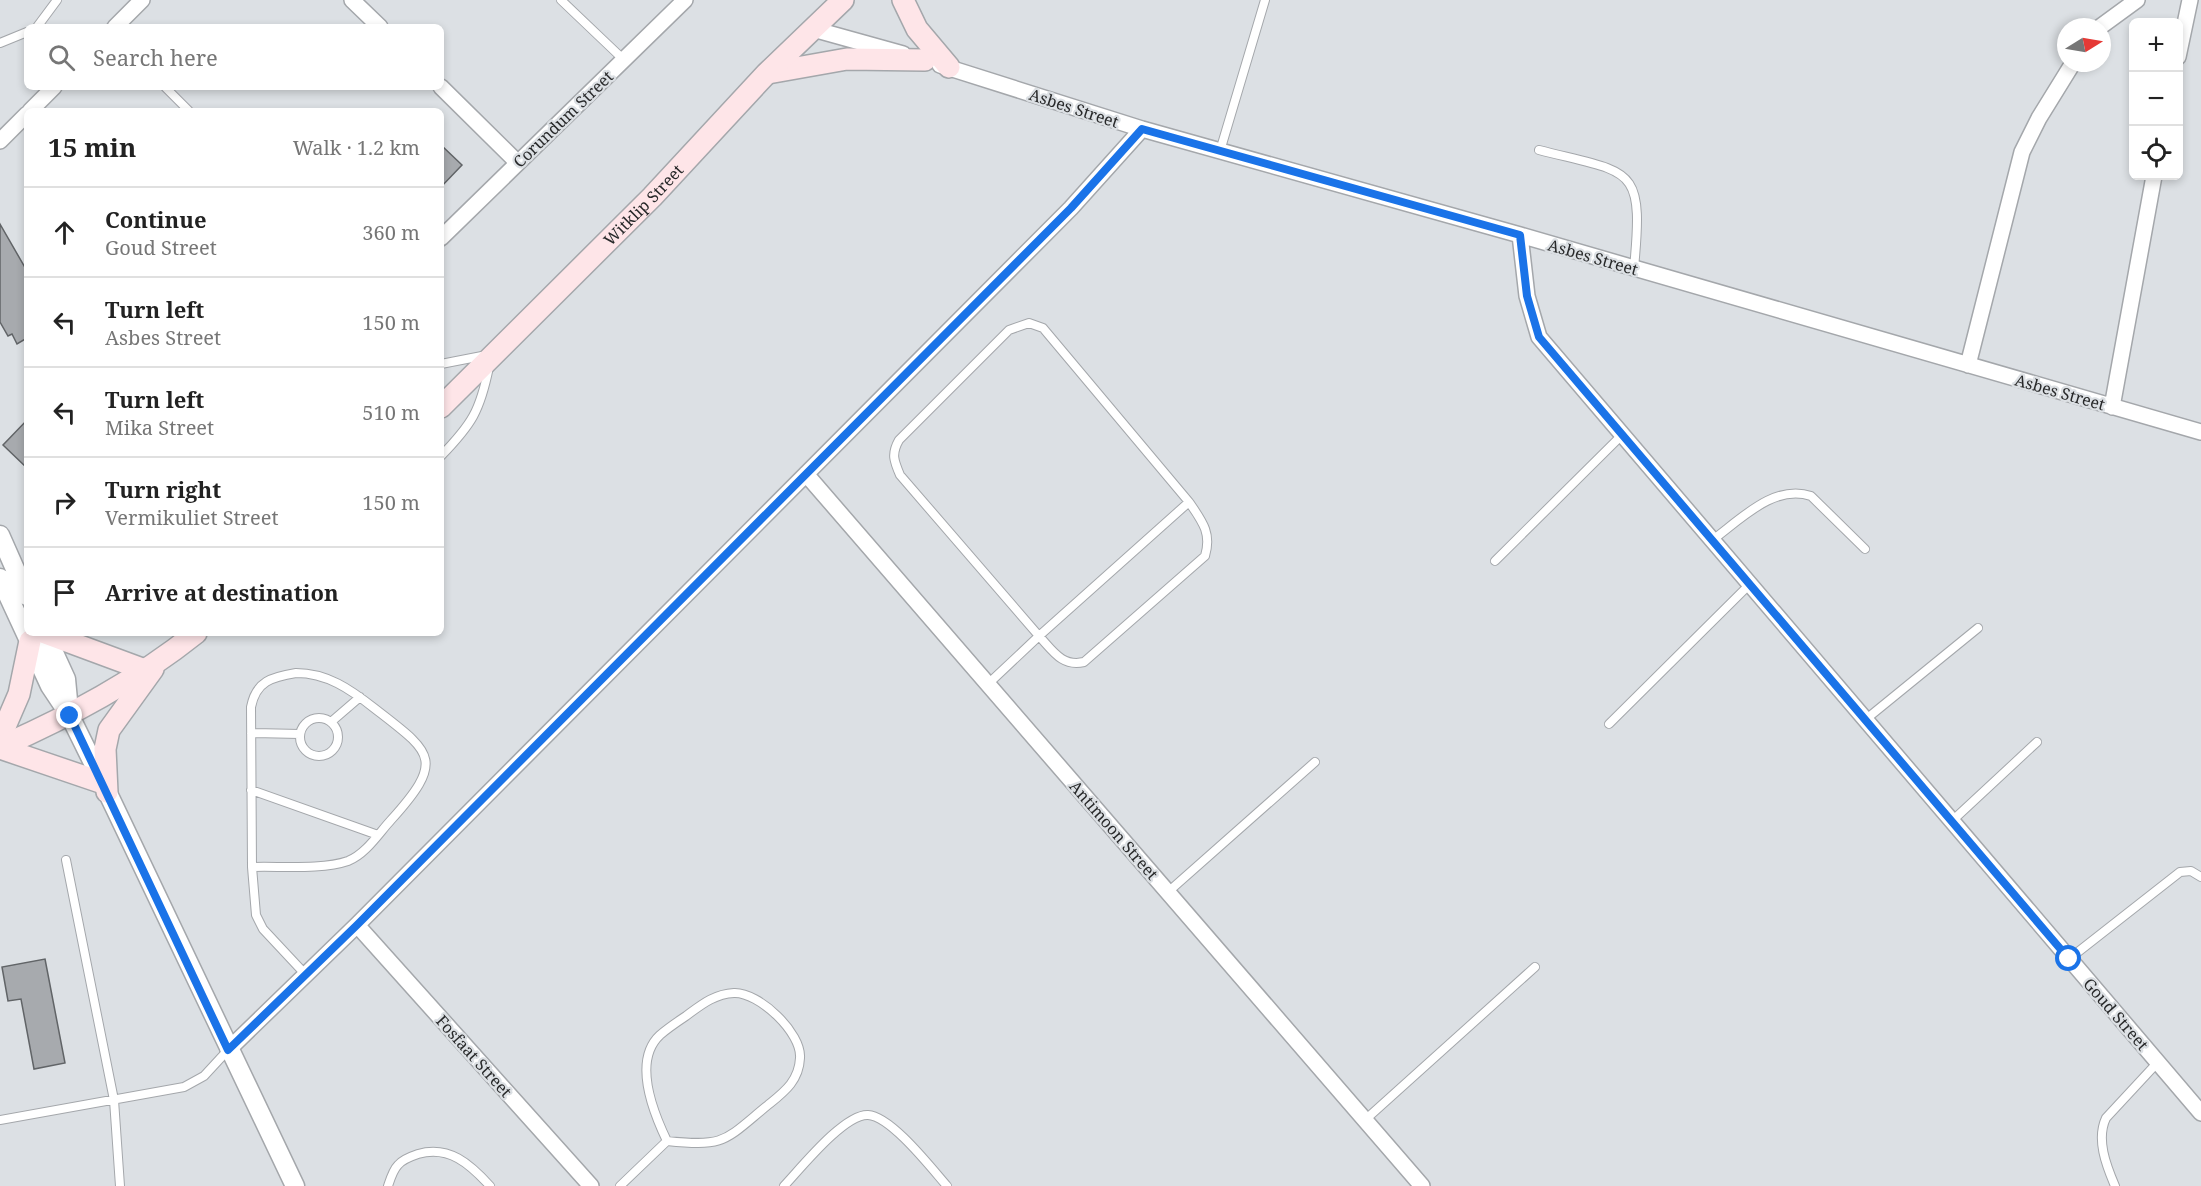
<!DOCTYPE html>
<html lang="en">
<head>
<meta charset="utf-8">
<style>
	:root { --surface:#fff; --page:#f2f2f2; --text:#222; --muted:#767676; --line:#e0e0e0 }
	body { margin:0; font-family:"Noto Serif",serif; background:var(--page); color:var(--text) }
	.controls { position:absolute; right:18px; top:18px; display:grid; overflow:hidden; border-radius:9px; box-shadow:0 3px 9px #0003 }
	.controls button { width:54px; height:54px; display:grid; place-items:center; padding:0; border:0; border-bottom:2px solid var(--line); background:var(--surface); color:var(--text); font:30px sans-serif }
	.compass { position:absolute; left:2057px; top:18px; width:54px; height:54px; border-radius:50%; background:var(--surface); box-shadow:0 3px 9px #0003; rotate:79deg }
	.stop { position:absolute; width:18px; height:18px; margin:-14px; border:4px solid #1a73e8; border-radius:50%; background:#fff }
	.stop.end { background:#1a73e8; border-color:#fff; box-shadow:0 2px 6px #0008 }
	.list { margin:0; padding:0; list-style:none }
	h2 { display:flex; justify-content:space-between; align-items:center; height:78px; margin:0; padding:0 24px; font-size:26px }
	h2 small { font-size:20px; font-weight:400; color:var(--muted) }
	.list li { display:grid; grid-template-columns:39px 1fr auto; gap:18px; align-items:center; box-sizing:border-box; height:90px; padding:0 24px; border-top:2px solid var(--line) }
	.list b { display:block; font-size:22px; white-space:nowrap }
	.list p { margin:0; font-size:20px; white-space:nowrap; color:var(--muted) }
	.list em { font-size:20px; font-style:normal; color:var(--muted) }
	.icon { flex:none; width:33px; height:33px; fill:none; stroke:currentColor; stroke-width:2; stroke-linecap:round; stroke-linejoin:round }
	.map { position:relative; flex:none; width:2201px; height:1186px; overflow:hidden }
	.search { position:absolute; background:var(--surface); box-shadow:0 3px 9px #0003; left:24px; top:24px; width:420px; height:66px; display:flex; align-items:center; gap:15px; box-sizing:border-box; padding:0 21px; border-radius:9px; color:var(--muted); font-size:22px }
	.panel { position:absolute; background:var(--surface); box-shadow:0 3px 9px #0003; left:24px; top:108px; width:420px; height:528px; border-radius:9px }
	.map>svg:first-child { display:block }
	.building { fill:#a7aaae; stroke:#616467; stroke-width:1.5 }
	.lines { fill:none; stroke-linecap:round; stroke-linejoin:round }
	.service-casing { stroke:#a4a7ab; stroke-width:10 }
	.minor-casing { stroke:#a4a7ab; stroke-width:18 }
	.tertiary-casing { stroke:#a4a7ab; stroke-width:21 }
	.secondary-casing { stroke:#a4a7ab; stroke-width:24 }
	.service { stroke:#fff; stroke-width:8 }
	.minor { stroke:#fff; stroke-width:15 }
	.tertiary { stroke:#fff; stroke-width:18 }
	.secondary { stroke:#fee5e8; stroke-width:21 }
	.route { stroke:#1a73e8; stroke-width:8 }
	.labels { text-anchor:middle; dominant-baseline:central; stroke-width:4.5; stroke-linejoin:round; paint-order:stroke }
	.street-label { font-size:16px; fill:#28292a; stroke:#dce0e4 }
</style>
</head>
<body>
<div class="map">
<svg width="2201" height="1186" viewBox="0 0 2201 1186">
	<rect width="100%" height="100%" fill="#dce0e4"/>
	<!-- building -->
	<path class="building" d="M 441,145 L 462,165 L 441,187 Z
		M 0,224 L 27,271 L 27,338 L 17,344 L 12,334 L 8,336 L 0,322 Z
		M 27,420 L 27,468 L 3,445 Z
		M 45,959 L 65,1063 L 34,1069 L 21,999 L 8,1001 L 2,967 Z"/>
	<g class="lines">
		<defs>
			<path id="service" d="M 561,0 L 624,60
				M 37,27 L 57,0
				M 0,43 L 27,32
				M 165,87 L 189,111
				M 1539,150 C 1633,174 1644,164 1634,268
				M 1220,151 L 1265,0
				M 441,364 L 487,355
				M 441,456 C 472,424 480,411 489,367
				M 1711,541 C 1739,521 1774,483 1811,496 L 1865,549
				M 1495,561 L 1621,436
				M 296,673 C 327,673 350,689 374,708 C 432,753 446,759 391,820 C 379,833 366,854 348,861 C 322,870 280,866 252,867 L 251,707 C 256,681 272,677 296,673 Z
				M 988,684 L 1039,636 L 900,475 C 894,461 891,454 899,440 L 1009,330 L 1029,323 L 1043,328 L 1189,502 C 1202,521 1212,533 1205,556 L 1084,662 C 1062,667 1053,651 1039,636 L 1189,502
				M300 737a19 19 0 1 1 38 0a19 19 0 1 1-38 0Z
				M 1865,720 L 1978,628
				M 331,722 L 360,697
				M 1609,724 L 1749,585
				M 251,733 L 300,734
				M 251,790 L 378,835
				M 1952,821 L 2037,742
				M 66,860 L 114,1100 L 120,1186
				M 252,867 L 256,915 L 263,929 L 306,975
				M 1168,892 L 1315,762
				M 2069,959 L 2180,872 L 2191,871 L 2201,877
				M 0,1120 L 184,1087 L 204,1076 L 228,1050
				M 1365,1120 L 1535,967
				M 388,1186 C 390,1180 393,1170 398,1165 C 402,1160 412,1156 418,1154 C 449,1145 470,1164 490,1186
				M 620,1186 L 667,1141 C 726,1147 724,1141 768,1105 C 784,1092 799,1081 800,1058 C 802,1033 759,992 734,993 C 714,994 701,1005 686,1016 C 677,1022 668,1028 660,1035 C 632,1061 654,1114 667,1141
				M 784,1186 C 801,1168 844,1114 868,1115 C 891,1116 932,1169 947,1186
				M 2115,1186 C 2106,1165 2096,1139 2106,1118 L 2158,1062"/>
			<path id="minor" d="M 352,0 L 380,27
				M 115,27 L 142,0
				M 2100,27 L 2137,0
				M 813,29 L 903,54
				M 2178,57 L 2190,0
				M 940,65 L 1142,129 L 1520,235 L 2201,432
				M 441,87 L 518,163
				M 30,111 L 54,87
				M 0,141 L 27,114
				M 1520,235 L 1527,296 L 1539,337 L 2201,1113
				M 441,238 L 685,0
				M 1968,365 L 2022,152 L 2039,118 L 2073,63
				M 2112,407 L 2154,176
				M 806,474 L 1422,1186
				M 357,925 L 591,1186
				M 228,1050 L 357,925 L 1071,208 L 1142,129"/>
			<path id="tertiary" d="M 0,535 L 27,596
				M 0,578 L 50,686 L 70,716 L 103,783 L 295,1186
				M 45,633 L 66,679 L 69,711"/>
			<g id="secondary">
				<path d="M 903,0 L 917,29 L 949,67"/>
				<path d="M 768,73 L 847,59 L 925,60"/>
				<path id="s1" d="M 441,407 L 652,197 L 767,73 L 843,0"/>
				<path d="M 45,633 L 145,670"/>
				<path d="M 0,738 L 19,694 L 30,641"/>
				<path d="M 0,747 C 70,716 136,681 196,633"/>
				<path d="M 0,748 L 103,783"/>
				<path d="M 107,792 L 105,749 L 109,730 L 153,669"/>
			</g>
		</defs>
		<!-- service casing -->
		<use href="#service" class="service-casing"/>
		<!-- minor casing -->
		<use href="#minor" class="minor-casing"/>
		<!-- tertiary casing -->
		<use href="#tertiary" class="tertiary-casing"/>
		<!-- secondary casing -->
		<use href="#secondary" class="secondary-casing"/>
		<!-- service -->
		<use href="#service" class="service"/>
		<!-- minor -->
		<use href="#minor" class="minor"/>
		<!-- tertiary -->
		<use href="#tertiary" class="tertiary"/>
		<!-- secondary -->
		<use href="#secondary" class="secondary"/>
	</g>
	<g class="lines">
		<!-- route -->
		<path class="route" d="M 70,716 L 228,1050 L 357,925 L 1071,208 L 1142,129 L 1520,235 L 1527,296 L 1539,337 L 2069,959"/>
	</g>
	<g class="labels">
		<!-- street labels -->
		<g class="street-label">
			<text transform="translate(1074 108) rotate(18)">Asbes Street</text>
			<text transform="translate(563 119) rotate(-44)">Corundum Street</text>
			<text stroke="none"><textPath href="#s1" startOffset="286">Witklip Street</textPath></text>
			<text transform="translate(1593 257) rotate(16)">Asbes Street</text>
			<text transform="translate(2060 392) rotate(16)">Asbes Street</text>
			<text transform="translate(1114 830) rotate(49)">Antimoon Street</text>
			<text transform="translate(2116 1014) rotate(49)">Goud Street</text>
			<text transform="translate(474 1056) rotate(48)">Fosfaat Street</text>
		</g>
	</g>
</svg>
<div class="controls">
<button>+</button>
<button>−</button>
<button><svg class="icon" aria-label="locate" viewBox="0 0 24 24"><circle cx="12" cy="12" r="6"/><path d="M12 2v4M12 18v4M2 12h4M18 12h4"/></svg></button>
</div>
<svg class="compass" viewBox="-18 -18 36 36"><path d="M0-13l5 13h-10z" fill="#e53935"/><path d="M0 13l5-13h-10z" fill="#767676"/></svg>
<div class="stop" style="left:2069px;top:959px"></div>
<div class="stop end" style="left:70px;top:716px"></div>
<div class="search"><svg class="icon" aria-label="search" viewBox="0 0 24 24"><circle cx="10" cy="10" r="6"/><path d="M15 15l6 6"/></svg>Search here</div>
<section class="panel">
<h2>15 min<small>Walk · 1.2 km</small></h2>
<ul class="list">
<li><svg class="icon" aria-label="ahead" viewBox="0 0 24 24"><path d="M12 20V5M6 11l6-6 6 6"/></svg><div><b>Continue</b><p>Goud Street</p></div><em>360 m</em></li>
<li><svg class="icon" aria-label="left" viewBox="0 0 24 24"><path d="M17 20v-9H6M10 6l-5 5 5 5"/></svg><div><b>Turn left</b><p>Asbes Street</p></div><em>150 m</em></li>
<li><svg class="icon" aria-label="left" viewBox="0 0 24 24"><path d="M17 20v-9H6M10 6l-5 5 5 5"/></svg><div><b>Turn left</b><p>Mika Street</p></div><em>510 m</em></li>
<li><svg class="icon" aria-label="right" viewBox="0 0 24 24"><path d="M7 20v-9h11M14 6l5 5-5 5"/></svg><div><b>Turn right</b><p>Vermikuliet Street</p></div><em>150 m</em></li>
<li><svg class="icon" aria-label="arrive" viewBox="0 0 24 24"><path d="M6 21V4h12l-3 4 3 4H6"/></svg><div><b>Arrive at destination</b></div></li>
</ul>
</section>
</div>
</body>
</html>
